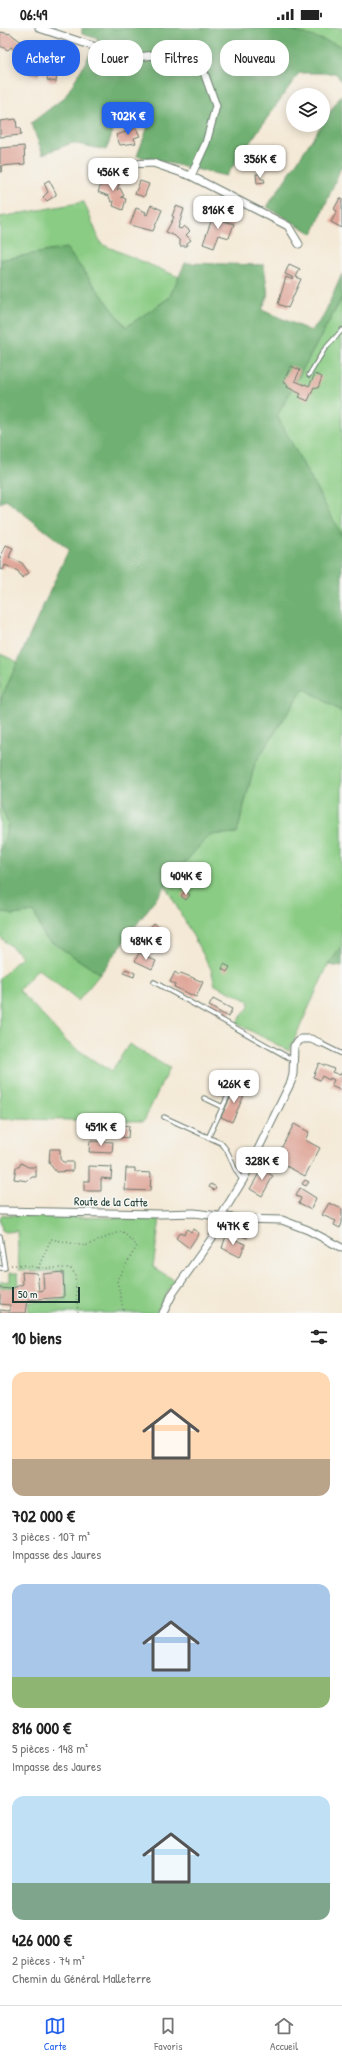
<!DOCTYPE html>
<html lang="fr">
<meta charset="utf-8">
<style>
body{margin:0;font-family:"Patrick Hand",sans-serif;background:#f2f2f2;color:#222;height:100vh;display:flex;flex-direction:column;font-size:15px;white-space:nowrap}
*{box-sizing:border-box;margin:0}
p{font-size:13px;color:#767676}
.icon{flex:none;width:22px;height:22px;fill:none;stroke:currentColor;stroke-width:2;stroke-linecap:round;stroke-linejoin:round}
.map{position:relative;height:1285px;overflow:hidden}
.drawer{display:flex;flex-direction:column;background:#fff;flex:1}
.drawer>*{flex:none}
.banner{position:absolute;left:12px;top:12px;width:318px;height:36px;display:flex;gap:8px}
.buttons{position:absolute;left:286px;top:60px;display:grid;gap:8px}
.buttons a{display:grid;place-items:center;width:44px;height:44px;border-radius:50%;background:#fff;box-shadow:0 2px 10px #0003;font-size:20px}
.scale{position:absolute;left:12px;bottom:10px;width:68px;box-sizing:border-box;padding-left:4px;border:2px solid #1f3d34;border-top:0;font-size:11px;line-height:14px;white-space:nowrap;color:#1f3d34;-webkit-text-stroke:3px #f6f6f2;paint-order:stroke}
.price{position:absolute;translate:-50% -34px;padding:0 9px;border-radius:8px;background:#fff;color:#222;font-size:13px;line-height:26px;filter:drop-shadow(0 1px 2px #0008)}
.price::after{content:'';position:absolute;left:50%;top:24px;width:12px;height:9px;margin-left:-6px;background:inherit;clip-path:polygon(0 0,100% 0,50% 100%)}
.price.current{background:#2563eb;color:#fff}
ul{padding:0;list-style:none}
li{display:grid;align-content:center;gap:8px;height:212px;padding:0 12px}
li span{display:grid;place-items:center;height:124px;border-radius:12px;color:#555}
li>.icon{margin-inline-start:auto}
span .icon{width:72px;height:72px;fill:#fffc;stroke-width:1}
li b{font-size:17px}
h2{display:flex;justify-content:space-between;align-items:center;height:48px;padding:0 12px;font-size:17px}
.chip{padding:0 14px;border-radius:16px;background:#fff;box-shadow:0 2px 10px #0003;font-size:14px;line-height:36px}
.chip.current{background:#2563eb;color:#fff}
.status{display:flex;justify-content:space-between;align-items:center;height:28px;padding:0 20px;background:#fff;direction:ltr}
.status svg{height:11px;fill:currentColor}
.tabs{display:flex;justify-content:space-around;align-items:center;height:56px;border-top:1px solid #e0e0e0;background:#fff;font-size:11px;color:#767676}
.tabs a{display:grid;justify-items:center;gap:2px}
.tabs .current{color:#2563eb}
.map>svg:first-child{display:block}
.green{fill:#8acc84;stroke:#54845c}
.forest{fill:#6fb072;stroke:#477653}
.building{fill:#dfa598}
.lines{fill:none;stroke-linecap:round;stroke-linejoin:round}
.service-casing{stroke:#6a796d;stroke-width:5.5}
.minor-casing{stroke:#6a796d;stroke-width:9}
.path{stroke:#6a796d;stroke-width:1.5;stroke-dasharray:1 3;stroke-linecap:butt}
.service{stroke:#fff;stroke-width:3.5}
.minor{stroke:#fff;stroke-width:7}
.labels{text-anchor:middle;stroke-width:3.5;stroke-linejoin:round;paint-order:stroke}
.street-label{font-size:12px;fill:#1f3d34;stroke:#f6f6f2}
</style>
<div class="status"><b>06:49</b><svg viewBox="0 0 49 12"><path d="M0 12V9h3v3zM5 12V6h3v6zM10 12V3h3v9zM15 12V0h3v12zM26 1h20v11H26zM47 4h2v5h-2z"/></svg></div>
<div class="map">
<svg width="342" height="1285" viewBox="0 0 342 1285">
<rect width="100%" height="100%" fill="#f6f6f2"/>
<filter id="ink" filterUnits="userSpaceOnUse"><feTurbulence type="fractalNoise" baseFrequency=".025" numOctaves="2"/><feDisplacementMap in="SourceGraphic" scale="8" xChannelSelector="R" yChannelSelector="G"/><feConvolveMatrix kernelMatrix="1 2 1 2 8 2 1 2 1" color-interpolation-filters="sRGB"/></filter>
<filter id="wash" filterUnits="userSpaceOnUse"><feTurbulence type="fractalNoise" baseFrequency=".012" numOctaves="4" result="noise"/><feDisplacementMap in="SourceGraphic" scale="16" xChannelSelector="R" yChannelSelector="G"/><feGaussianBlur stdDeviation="0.9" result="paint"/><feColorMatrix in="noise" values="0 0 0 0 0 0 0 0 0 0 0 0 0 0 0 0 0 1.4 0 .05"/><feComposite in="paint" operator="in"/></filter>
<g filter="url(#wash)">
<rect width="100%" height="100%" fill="#f4e9d6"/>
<path class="green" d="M292 0H342V18L291 2Z
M84 174 101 216 179 249 169 270 126 299 66 220 0 232V189Z
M342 270V508L277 388Z
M0 626 18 634 0 673Z
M304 660 342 684V918L328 937 289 1023 236 995 249 979V973L215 957 211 941 165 857 209 807 237 805 255 735Z
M0 775 8 796 2 820 0 822Z
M0 883 13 887 34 884 44 909 100 946 78 973 38 941 19 962 68 1015 111 1044 129 1016 169 1040 144 1093 0 1091V950L22 928 0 909Z
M3 1187 160 1191 153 1239 174 1252 156 1285H28L29 1274 66 1271 64 1243 31 1244 29 1242H19L17 1203 6 1204 2 1202 0 1190Z
M10 1245H18L19 1256 11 1260 0 1259V1254L10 1253Z"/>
<path class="forest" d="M82 0H285L342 18V54L336 45H299L226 148 137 128 150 93 120 83 106 122 72 115 43 126 31 95 65 69 99 11 82 6Z
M342 66V137L313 206 267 179Z
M66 220 126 299 169 270 185 235 264 237 268 267 262 282 311 303 323 289 342 246V270L277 388 342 508V684L304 660 255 735 237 805 209 807 169 853 100 946 44 909 34 884 13 887 0 883V822L2 820 8 796 0 775V673L69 521 6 472 0 475V232Z
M342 918V939L328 937Z"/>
<g id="blocks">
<path class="building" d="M0 4 11 6 24 16 17 24 11 19 8 22 0 18Z
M31 33 58 39 56 54 47 52 48 47 39 45V48L29 47Z
M16 91 17 100H20L21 107 0 109V93Z
M129 98 131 102 136 100 140 108 134 110 136 115 120 117 116 107 126 104 124 99Z
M24 118 25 136 1 138 2 144H0V120Z
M256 146H260L261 151H264L265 154 257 155Z
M104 149 120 154 117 162 120 160 124 168 121 169 126 171 123 182 113 178 114 173 111 174 109 168 98 164Z
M49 152 56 165V167L47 173 43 169 48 164 44 155Z
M140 153 149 156 144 169 135 166Z
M340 170 342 171V200L331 194 337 183 334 181Z
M151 177 162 182 153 203 130 197 136 180 146 184 145 186 147 187Z
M176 178 184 181 178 200 181 201 184 198 190 203 186 207 191 212 187 215V218H180V213L175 208 166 204 174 189 172 188Z
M214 185 223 188 221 192 234 196 229 210 219 207 214 220 203 216Z
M289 236 300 241 296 249 301 251 288 280 278 276 286 249 293 252 294 250 285 246Z
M291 338 300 342 295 353 305 357V356L309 358 315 346 322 349 318 360 314 359 308 373 299 369 301 366 287 359 288 357 283 354Z
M6 517 13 520 9 529 22 535 29 545 22 550 18 543 5 537 3 542 0 541V530Z
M185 863 190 867 186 872 181 868Z
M154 895 163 902 151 915 143 907Z
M139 925 156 933 152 941 135 933Z
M224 936 230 939 227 944 222 941Z
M126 941 135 945 134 949 123 945Z
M175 944 179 947 181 945 203 954 196 969 174 959 175 956 170 954Z
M213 971 232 981 228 989 209 978Z
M319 1035 334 1041 332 1044 340 1047 342 1044V1063L331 1058 334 1052 330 1050 329 1052 322 1048 320 1052 313 1049Z
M236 1058 246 1063 232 1094 221 1089Z
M294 1096 309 1104 305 1112 320 1120 305 1148 275 1132Z
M121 1097 129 1098 128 1110 120 1109Z
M90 1113 113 1114 112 1125 89 1124Z
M50 1121H60V1131L63 1134H73V1143L56 1144 49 1135Z
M21 1135 28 1139H36V1149H32L28 1153 14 1151 16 1139H19Z
M265 1135 268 1136 265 1143 273 1148 262 1168 250 1161Z
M89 1138 112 1139 111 1151 101 1150V1163H84V1153H89Z
M126 1140H135V1144L151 1145 150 1163 125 1162Z
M305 1152 309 1154 306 1158 302 1156Z
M211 1156 216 1159 214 1162 209 1159Z
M300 1160 316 1170 311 1181 299 1175 301 1170 296 1168Z
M329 1175 342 1181V1195L340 1200 334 1197 336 1193 322 1187Z
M242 1197 251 1201 247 1210 239 1207V1205L237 1204Z
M187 1201 191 1204 193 1201 199 1205 189 1220 176 1210 180 1204 184 1206Z
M226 1208 245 1216 240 1229 222 1220Z
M22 1244 37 1245 39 1263 44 1262 43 1246 63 1244 64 1269 28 1272 26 1285H0V1282L10 1283V1277L0 1276V1260L11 1261 23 1256Z"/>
</g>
</g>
<g filter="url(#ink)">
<use href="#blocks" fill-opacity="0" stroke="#6a796d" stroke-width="1"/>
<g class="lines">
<g class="service-casing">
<path id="service" d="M309 347 324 322 342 302
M154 954 293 1032
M320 1015 342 1026
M204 1070 223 1079
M164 1089 221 1115C233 1126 231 1142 243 1152
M208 1110 234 1055
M0 1208 5 1240H0"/>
</g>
<g class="minor-casing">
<path id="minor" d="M39 0 129 30 171 25 201 36 216 78 206 115 191 148
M103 137 153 135 191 148 288 198 299 216
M0 1183 160 1186 194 1185 242 1191 282 1192 308 1202 342 1220
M163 1285 173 1265 212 1210 221 1188 243 1152 291 1054 293 1046 294 1018 301 1011H311L320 1015"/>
</g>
<path class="path" d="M11 1237H23L40 1240H70L75 1246 78 1285
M38 1240 51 1211 85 1218 122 1203 137 1218 117 1252 124 1285"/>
<use href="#service" class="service"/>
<use href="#minor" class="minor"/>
</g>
</g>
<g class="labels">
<g class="street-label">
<text transform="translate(111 1174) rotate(1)" y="4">Route de la Catte</text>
</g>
</g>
</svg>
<div class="buttons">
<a><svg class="icon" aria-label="layers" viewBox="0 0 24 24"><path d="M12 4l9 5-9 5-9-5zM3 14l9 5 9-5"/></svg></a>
</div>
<div class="scale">50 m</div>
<b class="price current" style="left:128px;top:108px">702K €</b>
<b class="price" style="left:260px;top:151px">356K €</b>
<b class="price" style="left:113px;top:164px">456K €</b>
<b class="price" style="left:218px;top:202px">816K €</b>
<b class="price" style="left:186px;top:868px">404K €</b>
<b class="price" style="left:146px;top:933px">484K €</b>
<b class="price" style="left:234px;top:1076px">426K €</b>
<b class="price" style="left:101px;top:1119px">451K €</b>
<b class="price" style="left:262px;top:1153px">328K €</b>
<b class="price" style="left:233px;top:1218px">447K €</b>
<div class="banner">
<a class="chip current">Acheter</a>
<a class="chip">Louer</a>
<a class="chip">Filtres</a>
<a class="chip">Nouveau</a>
</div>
</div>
<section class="drawer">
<h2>10 biens<svg class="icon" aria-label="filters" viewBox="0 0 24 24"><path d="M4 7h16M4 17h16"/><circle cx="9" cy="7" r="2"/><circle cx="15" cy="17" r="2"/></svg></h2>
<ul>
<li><span style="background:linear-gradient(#ffd9b3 70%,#b9a48a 0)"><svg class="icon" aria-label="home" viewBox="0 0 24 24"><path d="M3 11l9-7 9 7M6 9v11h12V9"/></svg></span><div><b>702 000 €</b><p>3 pièces · 107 m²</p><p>Impasse des Jaures</p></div></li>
<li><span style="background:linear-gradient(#a9c7e8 75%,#8fb573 0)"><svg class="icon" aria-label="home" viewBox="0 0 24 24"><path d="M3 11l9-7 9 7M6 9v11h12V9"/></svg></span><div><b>816 000 €</b><p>5 pièces · 148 m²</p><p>Impasse des Jaures</p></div></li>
<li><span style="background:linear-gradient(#bfe0f5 70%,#7fa58c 0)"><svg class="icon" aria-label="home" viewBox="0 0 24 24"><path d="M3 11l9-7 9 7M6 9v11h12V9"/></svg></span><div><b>426 000 €</b><p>2 pièces · 74 m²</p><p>Chemin du Général Malleterre</p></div></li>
</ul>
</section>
<nav class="tabs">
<a class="current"><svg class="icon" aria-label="map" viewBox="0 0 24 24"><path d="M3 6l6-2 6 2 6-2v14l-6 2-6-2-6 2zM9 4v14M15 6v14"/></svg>Carte</a>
<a><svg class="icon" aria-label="saved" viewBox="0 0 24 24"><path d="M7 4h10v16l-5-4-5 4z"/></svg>Favoris</a>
<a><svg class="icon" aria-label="home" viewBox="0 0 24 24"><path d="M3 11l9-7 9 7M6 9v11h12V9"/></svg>Accueil</a>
</nav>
